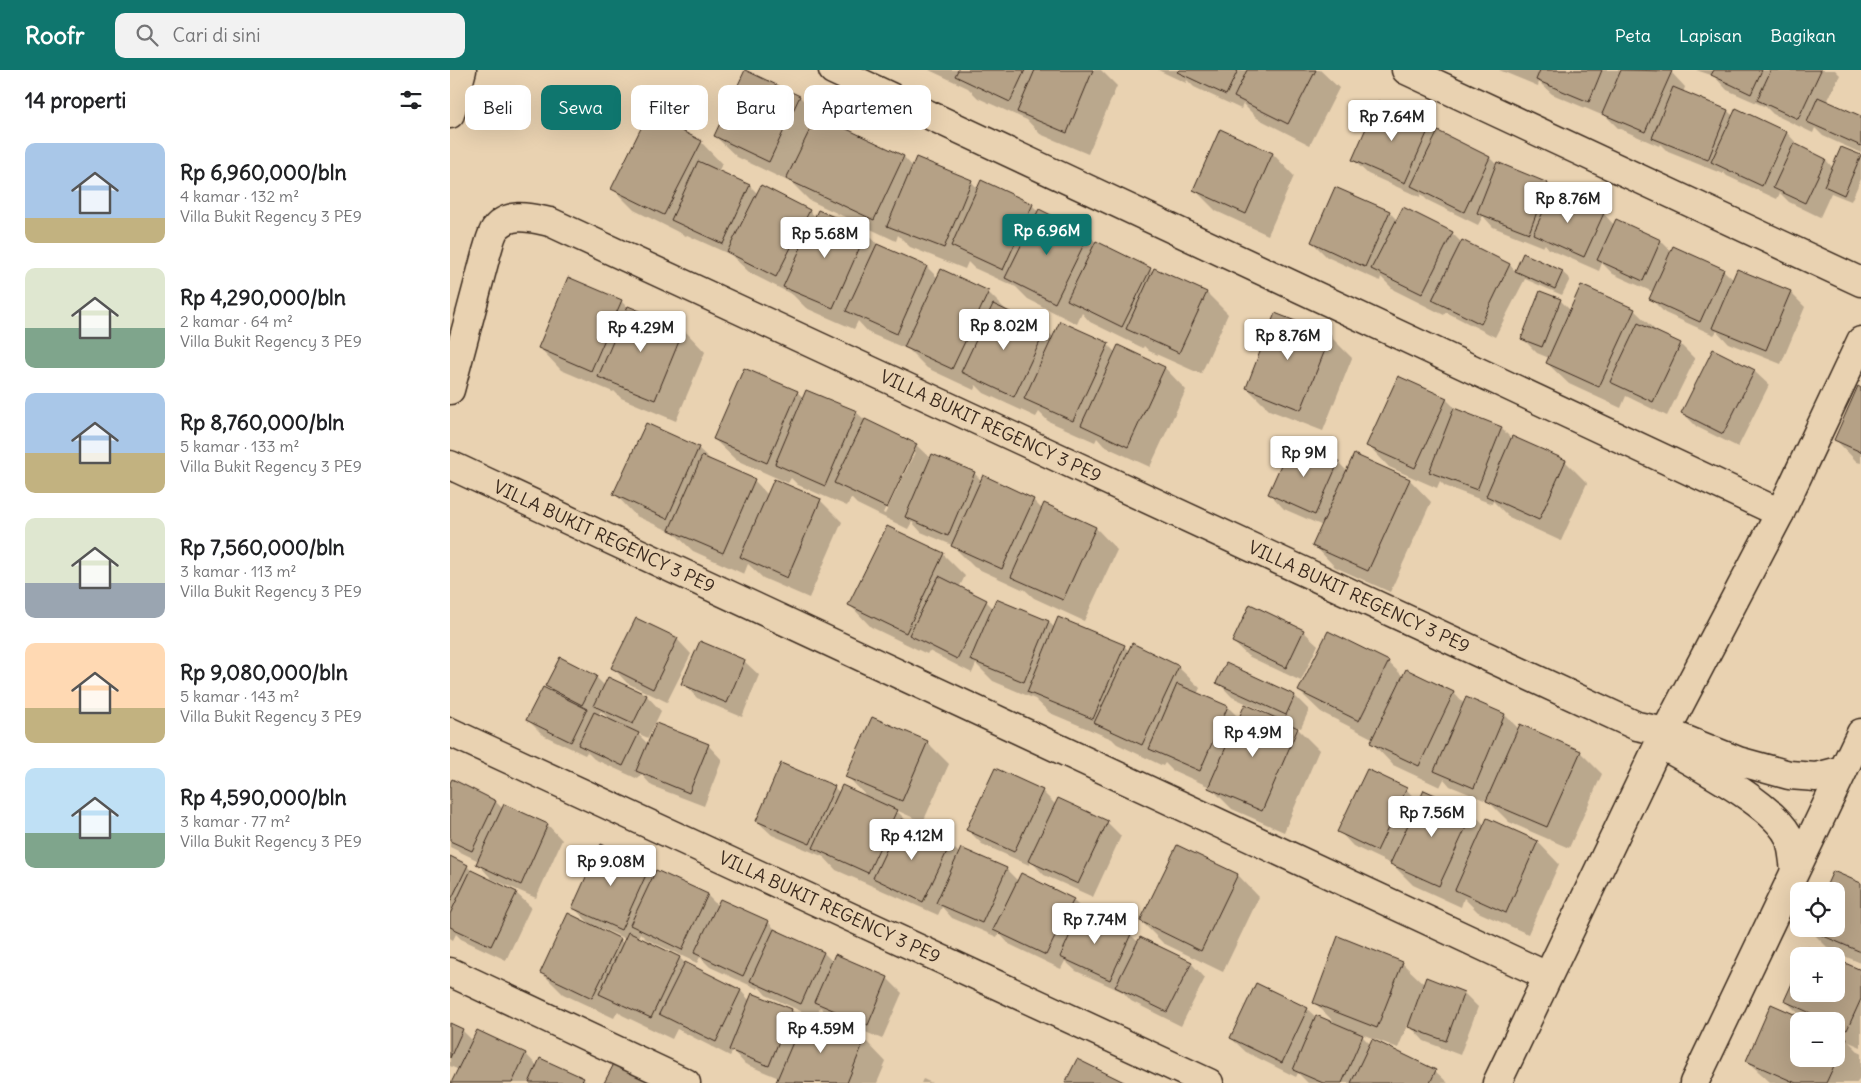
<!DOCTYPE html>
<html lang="id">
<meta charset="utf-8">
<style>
body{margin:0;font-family:Delius,sans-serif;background:#f2f2f2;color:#202124;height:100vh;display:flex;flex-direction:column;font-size:19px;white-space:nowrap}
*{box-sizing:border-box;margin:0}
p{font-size:16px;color:#757577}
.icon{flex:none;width:28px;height:28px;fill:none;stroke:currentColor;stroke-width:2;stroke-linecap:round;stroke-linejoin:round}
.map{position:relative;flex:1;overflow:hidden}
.sheet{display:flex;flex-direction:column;background:#fff;width:450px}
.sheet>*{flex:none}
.hud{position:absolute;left:15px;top:15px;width:475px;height:45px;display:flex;gap:10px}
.buttons{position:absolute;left:1340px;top:812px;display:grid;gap:10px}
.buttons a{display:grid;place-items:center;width:55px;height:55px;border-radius:10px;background:#fff;box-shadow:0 5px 20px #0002;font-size:25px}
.price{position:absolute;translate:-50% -42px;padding:0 11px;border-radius:5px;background:#fff;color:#222;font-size:16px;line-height:32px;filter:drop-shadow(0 1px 2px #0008)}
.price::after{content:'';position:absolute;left:50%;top:30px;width:15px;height:11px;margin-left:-8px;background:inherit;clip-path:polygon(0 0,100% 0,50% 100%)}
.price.active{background:#0f766e;color:#fff}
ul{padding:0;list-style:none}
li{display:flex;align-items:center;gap:15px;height:125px;padding:0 25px}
li span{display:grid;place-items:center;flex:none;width:140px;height:100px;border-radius:10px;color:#555}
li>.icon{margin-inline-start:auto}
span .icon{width:60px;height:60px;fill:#fffc;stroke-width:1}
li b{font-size:21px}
h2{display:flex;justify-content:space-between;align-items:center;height:60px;padding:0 25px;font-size:21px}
.pill{padding:0 18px;border-radius:10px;background:#fff;box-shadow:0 5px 20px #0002;font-size:18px;line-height:45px}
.pill.active{background:#0f766e;color:#fff}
header{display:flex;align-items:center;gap:30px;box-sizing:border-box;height:70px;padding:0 25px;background:#0f766e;color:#fff}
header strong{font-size:24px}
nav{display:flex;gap:28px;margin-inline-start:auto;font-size:18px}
.search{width:350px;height:45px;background:#f2f2f2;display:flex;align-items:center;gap:12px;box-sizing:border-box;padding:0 18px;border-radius:10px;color:#757577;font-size:19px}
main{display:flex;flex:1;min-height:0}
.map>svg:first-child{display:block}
.shadow{fill:#0003;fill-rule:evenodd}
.building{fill:#b5a186;stroke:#3b2a1e}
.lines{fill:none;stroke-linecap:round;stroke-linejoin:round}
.minor-casing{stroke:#3b2a1e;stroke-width:31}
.minor{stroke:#e9d2b1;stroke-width:28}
.labels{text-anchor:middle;stroke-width:4;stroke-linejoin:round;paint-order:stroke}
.street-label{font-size:18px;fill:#3b2a1e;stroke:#e9d2b1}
</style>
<header>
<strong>Roofr</strong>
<div class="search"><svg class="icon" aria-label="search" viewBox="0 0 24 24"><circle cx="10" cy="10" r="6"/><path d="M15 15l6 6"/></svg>Cari di sini</div>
<nav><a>Peta</a><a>Lapisan</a><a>Bagikan</a></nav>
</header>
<main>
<section class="sheet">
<h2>14 properti<svg class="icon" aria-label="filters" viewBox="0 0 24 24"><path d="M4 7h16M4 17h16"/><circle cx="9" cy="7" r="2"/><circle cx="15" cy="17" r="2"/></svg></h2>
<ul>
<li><span style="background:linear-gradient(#a9c7e8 75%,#c2b280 0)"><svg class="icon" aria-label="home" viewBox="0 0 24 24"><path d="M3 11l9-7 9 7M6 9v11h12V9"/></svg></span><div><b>Rp 6,960,000/bln</b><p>4 kamar · 132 m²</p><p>Villa Bukit Regency 3 PE9</p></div></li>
<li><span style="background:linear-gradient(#dfe7d0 60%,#7fa58c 0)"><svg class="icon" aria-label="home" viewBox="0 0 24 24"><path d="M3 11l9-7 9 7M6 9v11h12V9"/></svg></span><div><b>Rp 4,290,000/bln</b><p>2 kamar · 64 m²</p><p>Villa Bukit Regency 3 PE9</p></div></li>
<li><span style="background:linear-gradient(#a9c7e8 60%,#c2b280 0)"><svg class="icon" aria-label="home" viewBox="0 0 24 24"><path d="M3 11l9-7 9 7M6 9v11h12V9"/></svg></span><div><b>Rp 8,760,000/bln</b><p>5 kamar · 133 m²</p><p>Villa Bukit Regency 3 PE9</p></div></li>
<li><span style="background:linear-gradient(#dfe7d0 65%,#9aa5b1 0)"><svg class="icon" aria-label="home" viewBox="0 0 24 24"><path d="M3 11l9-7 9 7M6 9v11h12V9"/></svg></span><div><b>Rp 7,560,000/bln</b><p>3 kamar · 113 m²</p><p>Villa Bukit Regency 3 PE9</p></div></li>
<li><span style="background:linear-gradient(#ffd9b3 65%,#c2b280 0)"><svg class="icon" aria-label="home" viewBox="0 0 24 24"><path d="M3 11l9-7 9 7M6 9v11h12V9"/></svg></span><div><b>Rp 9,080,000/bln</b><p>5 kamar · 143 m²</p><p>Villa Bukit Regency 3 PE9</p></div></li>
<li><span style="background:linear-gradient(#bfe0f5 65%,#7fa58c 0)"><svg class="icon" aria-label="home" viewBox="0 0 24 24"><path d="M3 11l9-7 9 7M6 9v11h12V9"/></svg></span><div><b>Rp 4,590,000/bln</b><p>3 kamar · 77 m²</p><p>Villa Bukit Regency 3 PE9</p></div></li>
</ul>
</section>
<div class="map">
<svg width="1411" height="1013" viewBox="0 0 1411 1013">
<rect width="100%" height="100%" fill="#e9d2b1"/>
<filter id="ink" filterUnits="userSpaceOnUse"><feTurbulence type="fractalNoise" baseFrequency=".02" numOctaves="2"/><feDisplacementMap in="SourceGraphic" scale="10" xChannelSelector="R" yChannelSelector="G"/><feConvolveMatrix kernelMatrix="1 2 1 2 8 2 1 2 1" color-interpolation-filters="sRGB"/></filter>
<g filter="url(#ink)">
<path class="shadow" d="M479 0H651L667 16 638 84 590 64 577 50 528 28 518 18Z
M708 0H870L889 18 860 75 807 48 793 34 791 39 744 17 737 10 736 13Z
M1049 0H1169L1171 3 1173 0H1216L1221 2 1235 17 1233 23 1278 41 1284 47 1287 40 1337 63 1351 78 1376 90 1383 98 1392 78 1411 87V109L1401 131 1381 123 1370 147 1339 132 1330 123 1327 129 1277 106 1273 102V104L1218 82 1210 74 1209 76 1168 58 1154 44V46L1102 24 1089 12 1088 16Z
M1246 0H1385L1390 5 1377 32 1411 48V83L1373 66 1365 58 1363 63 1323 44 1316 37 1277 20 1264 6Z
M295 2 350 27 371 48 454 87 463 97 521 111 528 119 582 135 589 142 639 165 646 173 700 199 703 202 705 200 757 223 778 244 751 304 699 281 694 276 693 278 640 252 632 243 627 254 578 229 566 217 524 198 518 192 515 199 460 177 448 165 446 171 359 130 342 113 287 87 265 66Z
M980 55 987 62 1040 88 1047 95 1098 114 1107 123 1154 144 1165 156 1167 151 1211 171 1222 182 1273 200 1284 210 1340 222 1355 237 1331 294 1278 273 1267 261 1264 265 1215 243 1200 228 1203 222 1163 204 1152 193 1149 201 1099 179 1095 174 1093 177 1043 157 1033 146 1028 155 977 130 971 124 970 127 918 104 903 90Z
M771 61 823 84 844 106 818 165 766 141 745 120Z
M251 72 272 94 268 102 300 116 308 124 359 141 366 147 416 162 431 178 477 197 488 208 538 222 559 243 596 260 604 268 658 275 666 283 669 277 715 298 736 320 700 397 654 376 647 368 645 372 598 351 589 342 586 347 534 323 526 315 524 320 477 298 459 280 419 263 408 251 404 259 356 238 343 225 300 203 281 185 237 165 236 166 184 140 162 118Z
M939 142 947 150 1002 163 1012 173 1060 195 1066 202 1074 185 1112 202 1120 209 1112 225 1075 209 1045 267 996 242 994 245 944 220 931 207 930 211 877 187 862 172Z
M1110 230 1121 241 1184 240 1206 261 1230 274 1245 289 1217 346 1176 326 1171 338 1119 314 1097 293 1099 288 1087 283 1072 268Z
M171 231 178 238 234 260 255 282 226 351 171 328 164 321 163 322 111 300 90 278Z
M880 266 902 288 873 361 819 340 797 318Z
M1304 301 1319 315 1288 377 1247 357 1233 343Z
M1411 319V393L1407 392 1386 370Z
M347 322 354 328 406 342 415 350 466 375 481 389 524 403 532 411 583 430 593 440 595 435 646 458 667 480 634 551 584 528 574 519V520L524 497 502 475 471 462 462 452 458 459 407 434 401 428 397 436 348 415 341 408 338 413 286 390 264 369ZM462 382H465L435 444 433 443Z
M996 329 1008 341 1051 358 1062 369 1115 391 1137 413 1111 471 1059 447 1043 431 1042 434 995 416 990 411 987 418 939 397 918 375Z
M843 372 888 392 898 402 905 385 960 410 981 432 940 522 885 497 864 475 873 456 834 439 820 424Z
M248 378 263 392 304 410 318 425 370 430 392 452 359 528 313 508 298 494 294 504 243 481 224 463 186 446 165 424Z
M437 457 493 484 515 506 509 518 536 531 543 538 547 530 599 552 605 558 674 576 679 581 728 597 750 618 747 624 778 637 790 649 817 645 818 643 782 627 768 612 776 594 845 626 859 640 851 658 845 656 869 680 834 762 782 739 760 717 722 700 715 693 713 696 667 674 662 669 600 643 585 629 543 611 526 594 522 603 479 581 477 584 421 557 400 535Z
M853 561 868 575 851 611 798 586 783 572Z
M227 569 241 584 217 632 177 613 163 598Z
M294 591 309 605 292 647 247 628 233 613Z
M938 592 954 607 957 600 1004 623 1014 634 1017 629 1055 645 1069 659 1130 682 1152 704 1119 778 1059 752 1039 732 1000 716 994 709 990 717 943 695 922 673 924 669 871 642 849 621Z
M146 607 155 616 159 609 197 626 211 641 198 668 187 663 199 675H258L272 690 254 736 202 716 191 704 188 709 144 689 137 682 135 685 93 665 78 650 106 625 97 616ZM151 641 161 651 148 646Z
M477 672 499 694 473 752 446 740 462 756 500 774 510 784 556 799 568 811 623 830 638 845 681 865 689 873 741 893 755 908 731 956 681 931 673 922 626 901 615 891 611 899 559 874 549 863 547 867 502 848 492 837 488 845 386 800 374 787 322 765 307 751 384 717 390 723 418 728 397 706Z
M2 711 46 732 53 739 54 736 98 755 112 770 86 828 42 809 28 794 29 791 0 777V716Z
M956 719 969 733 1022 743 1035 755 1037 750 1088 772 1109 794 1078 864 1028 842 1014 828 1011 837 963 815 943 795 903 776 889 761Z
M592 721 606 735 657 752 671 766 643 827 594 805 581 791 579 795 532 774 518 760Z
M728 776 788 805 809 827 773 902 713 873 691 851Z
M0 788 17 796 24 803 66 823 81 837 56 890 11 869 6 864 3 870 0 868Z
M199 797 205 803 206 801 257 825 268 836 318 852 328 862 374 883 383 892 437 908 452 923 432 969 380 947 370 937 365 949 415 970 436 992 427 1013H329L328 1012 329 1008 295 994 283 981 280 986 227 959 222 969 172 945 168 941 164 948 113 924 91 902 141 855 124 838ZM151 858 176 869 174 874 170 870 150 860ZM190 863 196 869 247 893 250 887 260 897 308 919 309 917 316 925 357 944 354 952 342 940 303 924 300 931 291 921 235 893 229 887 188 868Z
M1383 802 1411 814V893L1380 880 1359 859H1386V821H1375Z
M952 893 975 915 977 909 1014 923 1028 937 1010 985 974 971 958 954 948 978 909 963 921 975 985 1001 998 1013H858L848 1003 846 1007 796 982 781 968 857 939 867 948 887 955 864 932Z
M1411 901V977L1399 972 1411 984V1005L1407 1013H1321L1297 991 1321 936 1355 950 1336 931 1349 924H1386ZM1349 951H1386V989H1349Z
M0 955 12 960 23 971 28 961 76 984 88 997 133 1009 137 1013H2L9 1000 0 996Z
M473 1009 482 1013H471Z"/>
<path class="building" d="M295 0 350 26 319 92 264 66Z
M508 0H575L560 32 505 6Z
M585 0H643L617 63 567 42Z
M729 0H788L776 25 727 2Z
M797 0H866L838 54 784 27Z
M1090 0H1152L1139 32 1086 10Z
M1171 0 1222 1 1195 62 1152 44Z
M1264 0H1312L1301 24 1261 5Z
M1321 0H1371L1348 49 1307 30Z
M1223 17 1278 40 1258 90 1202 68Z
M1368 27 1411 46V76L1357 52Z
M928 31 981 54 955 113 902 90Z
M1286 38 1337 62 1312 116 1261 92Z
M198 44 252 71 214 145 161 119Z
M367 45 454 86 424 150 336 109Z
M770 59 823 83 796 144 743 120Z
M988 61 1040 87 1014 142 961 116Z
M1344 73 1376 89 1355 133 1323 118Z
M1391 77 1411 85 1394 125 1374 116Z
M466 87 522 110 494 178 437 156Z
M248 91 300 115 273 174 221 150Z
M1047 92 1098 113 1079 163 1027 143Z
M531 110 583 134 553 200 501 176Z
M311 115 360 140 326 207 277 182Z
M885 117 940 141 915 197 861 172Z
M1103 120 1154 143 1134 187 1083 164Z
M953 137 1003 162 972 224 921 199Z
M589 139 639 164 605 233 555 208Z
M368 140 417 161 383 238 333 217Z
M1166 149 1211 170 1193 211 1147 190Z
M1012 170 1060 194 1031 254 982 230Z
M646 171 701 198 672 257 617 230Z
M427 174 477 196 447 264 396 241Z
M1223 176 1274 199 1250 252 1199 229Z
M1073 183 1113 201 1105 219 1065 201Z
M704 198 757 222 729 283 676 259Z
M491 199 539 221 502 299 454 277Z
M1287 199 1341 221 1316 280 1262 258Z
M118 207 172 230 141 301 88 278Z
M1131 215 1185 239 1149 317 1096 293Z
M1090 221 1111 229 1092 277 1071 269Z
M543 234 596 259 564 327 511 302Z
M178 236 234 259 205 330 148 307Z
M825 243 881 265 851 340 796 318Z
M610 251 659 273 623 351 574 329Z
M1188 253 1231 273 1203 332 1160 312Z
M668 275 715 297 678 377 631 355Z
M1263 279 1305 300 1273 364 1231 343Z
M294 298 348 321 317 393 263 369Z
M948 306 997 328 965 398 916 376Z
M1408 316 1411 318V382L1384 370Z
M356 320 407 341 375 416 325 394Z
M1004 338 1052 357 1027 420 979 402Z
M415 349 467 374 437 438 384 413Z
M196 353 249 377 217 449 163 424Z
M1062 366 1116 390 1089 450 1036 426Z
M842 370 889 391 865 445 818 424Z
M482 384 525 402 498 466 455 447Z
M904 384 960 409 918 501 862 476Z
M252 386 305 409 273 483 219 460Z
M533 405 584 429 552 499 501 476Z
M324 409 371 429 337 508 290 487Z
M594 433 646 457 613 530 561 507Z
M437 456 494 483 456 563 398 535Z
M489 506 537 530 507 589 459 565Z
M546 529 599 551 574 612 520 590Z
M800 534 854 560 836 598 782 572Z
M608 547 675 575 643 649 577 622Z
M186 548 228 568 203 619 161 598Z
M878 561 939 591 909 651 848 621Z
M250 571 295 590 277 633 231 614Z
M682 573 729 596 692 675 644 653Z
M110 587 147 606 132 635 95 616Z
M776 593 845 625 836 645 766 613Z
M956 599 1004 622 969 696 920 673Z
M158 607 197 625 183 654 144 636Z
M727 614 778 636 750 701 699 679Z
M93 617 137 639 121 672 76 650Z
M1016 627 1055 644 1024 718 984 701Z
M795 634 848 658 812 741 758 718Z
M144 642 189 663 173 696 128 675Z
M422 647 478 671 452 731 395 707Z
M206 653 259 674 239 723 186 701Z
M1070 654 1131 681 1097 757 1036 731Z
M331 693 385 716 360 774 306 751Z
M545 698 593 720 564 782 516 760Z
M917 699 957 718 927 781 887 762Z
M2 709 46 731 22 781 0 771V713Z
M392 715 447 740 418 803 363 778Z
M974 720 1023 742 989 816 940 794Z
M608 728 658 751 628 814 578 791Z
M54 734 98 754 71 815 26 794Z
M1037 748 1088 771 1056 843 1005 820Z
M451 749 501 773 473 832 423 808Z
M151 774 200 796 171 860 122 838Z
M727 775 788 804 751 881 690 851Z
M511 778 557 798 532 853 486 833Z
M0 786 18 795 0 832Z
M21 800 67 822 41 876 0 857V844Z
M206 800 258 824 232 880 180 855Z
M1383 801 1411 813V882L1357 859H1386V821H1374Z
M571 803 624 829 596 885 543 860Z
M270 829 319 851 293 906 244 883Z
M631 840 681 864 660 910 610 887Z
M118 843 171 869 142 928 90 903Z
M324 859 374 882 351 934 300 911Z
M178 862 230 887 201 948 149 924Z
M888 866 953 892 927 958 863 933Z
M690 867 742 892 717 942 665 917Z
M1358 877 1380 886H1354Z
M385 884 438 907 418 955 364 932Z
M1386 889 1411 900V929L1397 960 1386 955V951H1378L1334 931 1349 898V924H1386Z
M235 892 291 920 266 972 209 944Z
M976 907 1014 922 996 971 958 957Z
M806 913 858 938 832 993 780 968Z
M302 923 342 939 319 996 279 980Z
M1321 934 1360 951H1349V989H1386V963L1397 968 1376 1013H1346L1296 991Z
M355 944 415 969 397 1013 326 1012Z
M866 945 913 965 892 1013H873L843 1000Z
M0 953 13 959 0 988Z
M27 960 76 983 62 1013H1Z
M922 969 986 1000 980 1013H901Z
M90 988 134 1008 131 1013H79Z
M167 988 215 1013H154Z
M627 989 676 1013H615Z"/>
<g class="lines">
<g class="minor-casing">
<g id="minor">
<path d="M383 0 1330 443"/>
<path d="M956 0 1411 212"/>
<path d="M0 44 12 0"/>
<path id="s1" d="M0 320 37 181C39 175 41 165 45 159 59 141 81 148 100 152L1187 656 1216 662 1288 691 1339 705 1366 707 1393 700"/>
<path id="s2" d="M0 395 1097 906"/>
<path id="s3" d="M0 662 759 1013"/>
<path d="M1212 675C1245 694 1321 733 1338 765 1343 775 1343 789 1345 799"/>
<path d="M0 902 236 1013"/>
<path d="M1047 1013 1209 674 1330 443 1411 271"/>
<path d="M1244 1013 1411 663"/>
</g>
</g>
<use href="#minor" class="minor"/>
</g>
</g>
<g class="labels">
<g class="street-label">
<text dy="6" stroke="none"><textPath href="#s1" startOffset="712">VILLA BUKIT REGENCY 3 PE9</textPath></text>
<text dy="6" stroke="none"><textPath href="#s2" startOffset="170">VILLA BUKIT REGENCY 3 PE9</textPath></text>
<text dy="6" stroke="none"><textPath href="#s1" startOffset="1118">VILLA BUKIT REGENCY 3 PE9</textPath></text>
<text dy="6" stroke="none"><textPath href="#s3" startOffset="418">VILLA BUKIT REGENCY 3 PE9</textPath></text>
</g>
</g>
</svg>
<div class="buttons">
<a><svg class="icon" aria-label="locate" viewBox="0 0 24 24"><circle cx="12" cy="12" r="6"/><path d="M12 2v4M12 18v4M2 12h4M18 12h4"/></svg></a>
<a>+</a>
<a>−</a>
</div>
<b class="price" style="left:942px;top:72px">Rp 7.64M</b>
<b class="price" style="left:1118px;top:154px">Rp 8.76M</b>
<b class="price active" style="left:597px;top:186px">Rp 6.96M</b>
<b class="price" style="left:375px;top:189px">Rp 5.68M</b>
<b class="price" style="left:554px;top:281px">Rp 8.02M</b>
<b class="price" style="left:191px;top:283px">Rp 4.29M</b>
<b class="price" style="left:838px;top:291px">Rp 8.76M</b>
<b class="price" style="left:854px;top:408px">Rp 9M</b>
<b class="price" style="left:803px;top:688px">Rp 4.9M</b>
<b class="price" style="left:982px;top:768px">Rp 7.56M</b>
<b class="price" style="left:462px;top:791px">Rp 4.12M</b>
<b class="price" style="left:161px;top:817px">Rp 9.08M</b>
<b class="price" style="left:645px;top:875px">Rp 7.74M</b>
<b class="price" style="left:371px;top:984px">Rp 4.59M</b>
<div class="hud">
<a class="pill">Beli</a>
<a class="pill active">Sewa</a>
<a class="pill">Filter</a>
<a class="pill">Baru</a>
<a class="pill">Apartemen</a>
</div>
</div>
</main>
